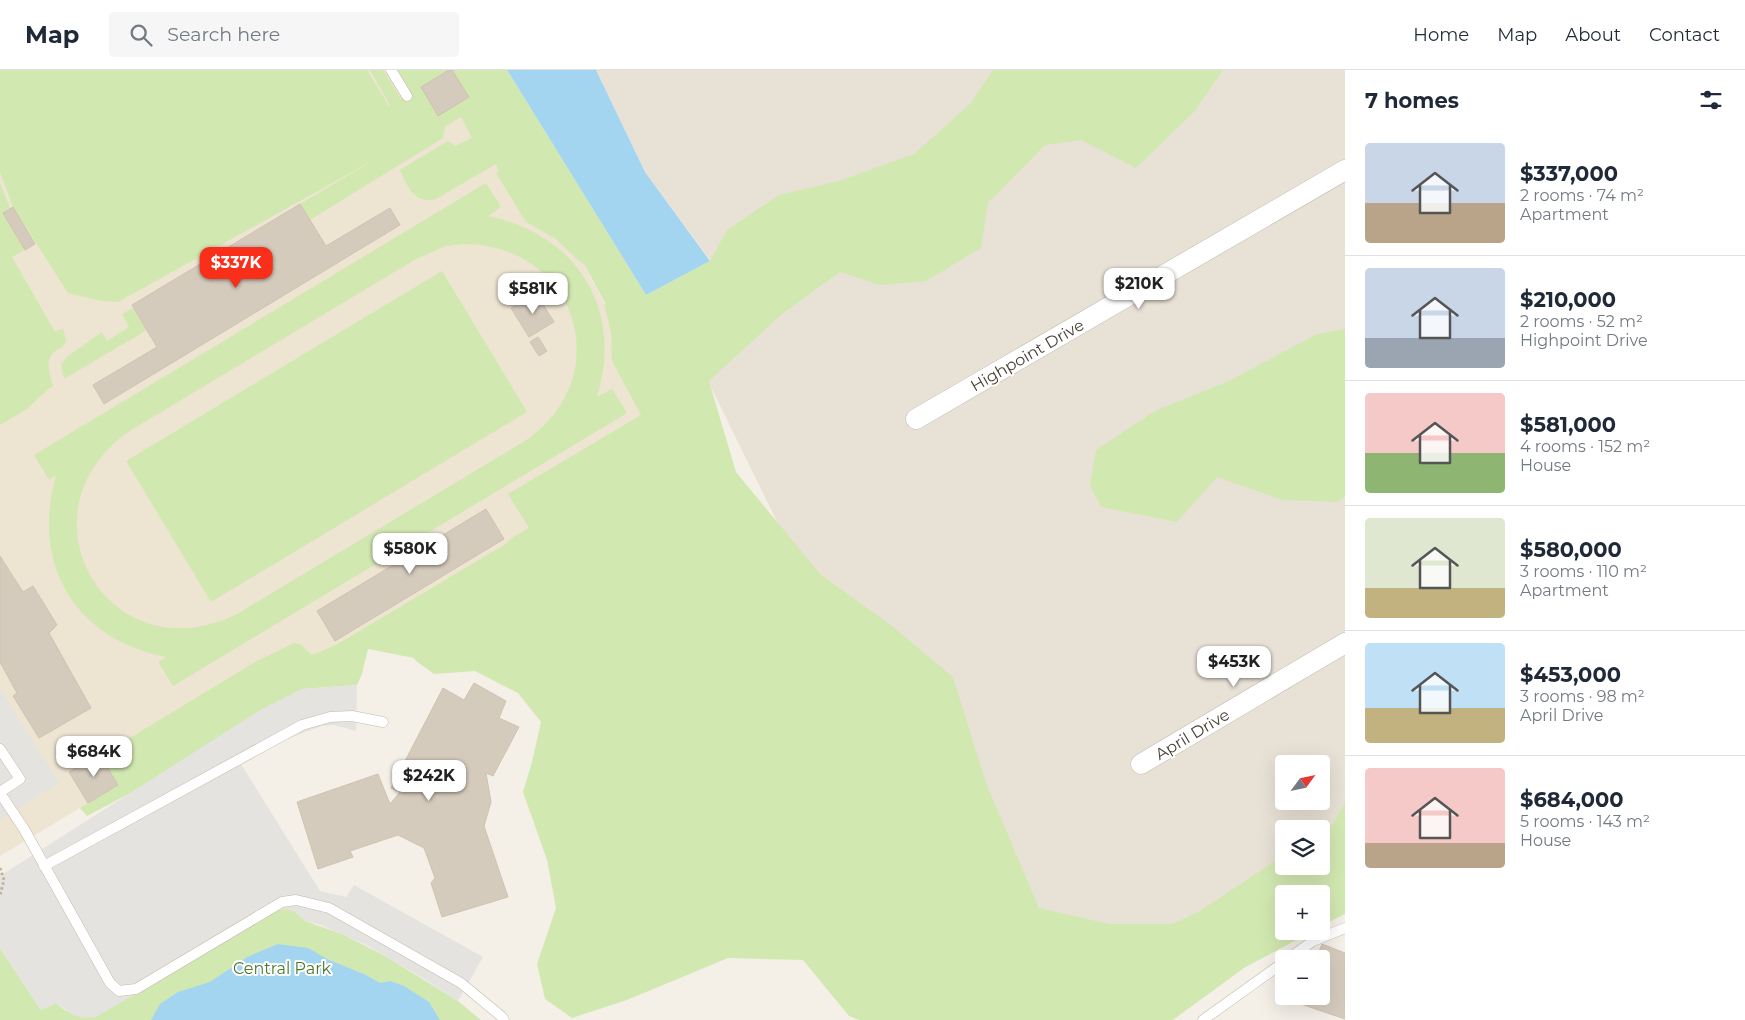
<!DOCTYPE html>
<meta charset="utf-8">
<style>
body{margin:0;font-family:Montserrat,sans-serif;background:#f6f6f7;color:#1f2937;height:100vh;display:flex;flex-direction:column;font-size:19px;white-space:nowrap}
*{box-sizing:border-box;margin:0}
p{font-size:16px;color:#747a83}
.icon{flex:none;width:28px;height:28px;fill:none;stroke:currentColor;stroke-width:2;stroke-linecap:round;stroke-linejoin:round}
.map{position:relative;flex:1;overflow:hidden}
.details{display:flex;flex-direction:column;background:#fff;width:400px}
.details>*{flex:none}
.needle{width:32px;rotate:57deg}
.buttons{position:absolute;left:1275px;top:685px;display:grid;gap:10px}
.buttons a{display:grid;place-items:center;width:55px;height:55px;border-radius:5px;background:#fff;box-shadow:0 5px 20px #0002;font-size:25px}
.price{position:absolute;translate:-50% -42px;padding:0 11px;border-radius:10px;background:#fff;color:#222;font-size:16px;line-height:32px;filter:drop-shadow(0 1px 2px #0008)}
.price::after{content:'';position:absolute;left:50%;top:30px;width:15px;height:11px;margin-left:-8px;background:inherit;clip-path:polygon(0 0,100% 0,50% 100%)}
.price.active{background:#f92f19;color:#fff}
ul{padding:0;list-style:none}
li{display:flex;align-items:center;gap:15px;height:125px;padding:0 20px}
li+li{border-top:1px solid #e0e1e3}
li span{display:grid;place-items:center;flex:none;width:140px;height:100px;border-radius:5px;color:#555}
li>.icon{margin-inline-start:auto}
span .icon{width:60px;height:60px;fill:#fffc;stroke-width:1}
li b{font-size:21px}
h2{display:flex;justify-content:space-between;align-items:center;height:60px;padding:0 20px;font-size:21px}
header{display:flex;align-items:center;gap:30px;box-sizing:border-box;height:70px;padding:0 25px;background:#fff;border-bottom:1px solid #e0e1e3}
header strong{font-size:24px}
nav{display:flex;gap:28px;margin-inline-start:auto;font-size:18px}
.search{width:350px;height:45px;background:#f6f6f7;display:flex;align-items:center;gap:12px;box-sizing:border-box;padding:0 18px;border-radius:5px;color:#747a83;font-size:19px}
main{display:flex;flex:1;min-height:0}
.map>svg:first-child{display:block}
.residential{fill:#e8e1d6;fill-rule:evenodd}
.education{fill:#ede4d2}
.green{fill:#d2e8b1;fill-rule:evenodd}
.parking{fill:#e5e3e0}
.water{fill:#a4d5f0}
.building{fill:#d5cbbd;stroke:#d0c2b0}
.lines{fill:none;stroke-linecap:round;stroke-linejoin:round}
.service-casing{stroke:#c2baad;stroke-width:11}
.minor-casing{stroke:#c2baad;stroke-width:21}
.path{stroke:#c1b29b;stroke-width:3;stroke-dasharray:2.5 2.5;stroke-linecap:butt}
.service{stroke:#fff;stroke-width:10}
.minor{stroke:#fff;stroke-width:20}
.labels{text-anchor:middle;stroke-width:4;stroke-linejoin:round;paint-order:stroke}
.street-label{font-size:16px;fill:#474036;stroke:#fff}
.park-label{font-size:16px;fill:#4c7929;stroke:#fff}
</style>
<header>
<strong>Map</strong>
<div class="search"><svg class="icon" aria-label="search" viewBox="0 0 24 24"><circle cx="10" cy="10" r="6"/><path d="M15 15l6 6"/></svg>Search here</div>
<nav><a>Home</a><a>Map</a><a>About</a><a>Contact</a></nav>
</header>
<main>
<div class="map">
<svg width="1345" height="950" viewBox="0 0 1345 950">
<rect width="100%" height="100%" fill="#f4f0e8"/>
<path class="residential" d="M596 0H1345V808L1284 824 1092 950 809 517 708 311 710 190 645 102ZM1284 694H1321V731H1284ZM1284 759H1321V796H1284Z"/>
<path class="education" d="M0 0H482L680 378 0 786Z"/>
<path class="green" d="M0 0H367L389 36 390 35 370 0H383L401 29 411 23 397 0H449L422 17 469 27 452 0H507L646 225 710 191 727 160 779 125 839 111 914 84 970 34 993 0H1223L1194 42 1136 98 1081 70 1045 75 988 133 981 178 926 211 880 215 840 202 782 244 709 311 736 402 820 504 892 556 953 607 986 713 1039 838 1109 854H1172L1200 841 1284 785V796H1321V761L1333 754 1345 732V844L1321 856V824H1284V861H1313L1244 898 1173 950H859L849 946 803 890 728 888 627 930 572 948 545 929 537 894 556 838 547 790 523 722 532 692 541 652 518 623 475 601 434 604 416 591 414 588 368 579 362 604 357 615 302 619 157 709 87 746 80 738 118 715 100 686 257 591 294 573 301 575 312 585 336 575 504 475 513 467 529 458 508 424 641 345 612 291 611 262 604 234 606 235 584 194 580 192 556 169 526 152 496 103 499 101 496 94 436 129C415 135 407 116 400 100L448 71 455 76 472 68 461 47 445 57 443 68 310 150 300 134 379 87 118 232 101 231 68 223 13 137 0 102Z
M0 113 10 138 3 143 25 180 12 187 55 262 63 258 66 270C62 281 57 278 52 284 45 294 51 307 53 316L47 320 27 339 0 355Z
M486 113 501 137 488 146C577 164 624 240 597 327L612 319 627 343 173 616 158 592 166 587C74 569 31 494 56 405L49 410 34 385ZM463 174C577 174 619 306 525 371L237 544C110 607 13 445 128 362L416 189 446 176Z
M442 201 527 342 211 532 126 391Z
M133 238 147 260 64 309 61 294 68 286 102 262 107 271 129 257 122 244Z
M1345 259V427L1338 432 1283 430 1217 407 1177 452 1101 437 1090 415 1096 380 1155 341 1229 311 1317 264Z
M287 839 294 841 305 851 342 864 385 886 458 931 481 950H0V878L41 940 56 933 66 941 278 840Z"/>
<path class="parking" d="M357 615 356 661 335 655 322 656 282 671 241 694 320 821 346 827 354 815 483 887 458 931 424 909 366 875 321 855 305 851 294 841 287 839 278 840 96 947 84 948 73 945 56 933 41 940 0 878V806L262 639 302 619Z
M0 619 59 713 0 750Z"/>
<path class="water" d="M507 0H596L645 102 710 191 646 225Z
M278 874 308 878 327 889 366 905 380 913 390 911 404 916 429 932 440 950H151L160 934 178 922 210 912 247 887Z"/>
<path class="building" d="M449 0H452L469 27 438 46 421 17Z
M300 134 326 176 390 138 400 155 104 334 93 315 157 277 132 235Z
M13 137 35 174 25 180 3 143Z
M536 223 554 252 529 267 511 238Z
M538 267 547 281 539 286 530 272Z
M486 439 504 469 335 571 317 541Z
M0 486 23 522 33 516 57 555 49 563 91 638 39 668 13 626 17 623 0 592Z
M474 613 506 631 499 648 519 657 493 706 486 703 491 732 484 756 508 827 442 847 431 813 435 808 424 778 398 765 350 781 353 787 318 799 297 732 378 704 390 734 400 722 391 718 443 618 464 630Z
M99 684 118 715 88 733 69 702Z
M1322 874 1345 883V949L1286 929 1287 926H1321V889H1316Z"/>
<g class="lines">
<g class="service-casing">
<path id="service" d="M391 0 407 26
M0 679 20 709 0 722
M0 723 24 759 110 913 119 921 136 919 282 832 296 830 329 838 461 913 501 946 504 950
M44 796 302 655 330 647 352 646 383 652
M1288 889 1313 871 1345 858
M1203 950 1284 892"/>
</g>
<g class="minor-casing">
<path id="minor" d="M916 349 1345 100
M1141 694 1345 573"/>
</g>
<path class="path" d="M0 798 4 810 0 825"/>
<use href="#service" class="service"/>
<use href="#minor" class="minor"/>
</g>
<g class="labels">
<g class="street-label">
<text transform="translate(1027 285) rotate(-30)" y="6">Highpoint Drive</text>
<text transform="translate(1192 664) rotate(-31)" y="6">April Drive</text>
</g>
<g class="park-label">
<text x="282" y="904">Central Park</text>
</g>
</g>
</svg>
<div class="buttons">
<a><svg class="needle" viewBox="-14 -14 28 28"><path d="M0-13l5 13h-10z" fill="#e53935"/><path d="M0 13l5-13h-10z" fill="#747a83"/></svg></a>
<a><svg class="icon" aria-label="layers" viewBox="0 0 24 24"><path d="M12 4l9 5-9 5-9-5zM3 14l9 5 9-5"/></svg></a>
<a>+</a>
<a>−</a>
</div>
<b class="price active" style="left:236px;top:219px">$337K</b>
<b class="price" style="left:1139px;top:240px">$210K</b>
<b class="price" style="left:533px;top:245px">$581K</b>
<b class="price" style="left:410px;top:505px">$580K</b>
<b class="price" style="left:1234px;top:618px">$453K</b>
<b class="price" style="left:94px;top:708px">$684K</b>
<b class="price" style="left:429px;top:732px">$242K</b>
</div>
<section class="details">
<h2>7 homes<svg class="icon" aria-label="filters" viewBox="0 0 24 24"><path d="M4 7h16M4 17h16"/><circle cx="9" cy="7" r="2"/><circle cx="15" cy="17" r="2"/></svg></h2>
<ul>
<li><span style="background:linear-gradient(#c9d6e8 60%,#b9a48a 0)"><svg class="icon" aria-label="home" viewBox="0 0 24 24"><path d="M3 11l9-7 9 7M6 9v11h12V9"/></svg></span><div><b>$337,000</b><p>2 rooms · 74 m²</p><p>Apartment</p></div></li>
<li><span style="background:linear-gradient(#c9d6e8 70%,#9aa5b1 0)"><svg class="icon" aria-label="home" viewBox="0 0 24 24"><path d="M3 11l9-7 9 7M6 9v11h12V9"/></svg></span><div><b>$210,000</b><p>2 rooms · 52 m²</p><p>Highpoint Drive</p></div></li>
<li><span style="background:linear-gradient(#f6c9c9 60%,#8fb573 0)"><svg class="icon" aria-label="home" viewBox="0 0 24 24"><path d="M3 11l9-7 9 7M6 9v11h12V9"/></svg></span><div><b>$581,000</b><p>4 rooms · 152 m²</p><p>House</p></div></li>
<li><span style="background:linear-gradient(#dfe7d0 70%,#c2b280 0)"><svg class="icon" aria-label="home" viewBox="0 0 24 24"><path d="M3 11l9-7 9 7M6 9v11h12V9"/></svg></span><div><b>$580,000</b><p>3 rooms · 110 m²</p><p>Apartment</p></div></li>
<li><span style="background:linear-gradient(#bfe0f5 65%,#c2b280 0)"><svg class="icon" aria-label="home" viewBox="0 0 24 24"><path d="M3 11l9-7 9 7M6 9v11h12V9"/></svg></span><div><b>$453,000</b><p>3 rooms · 98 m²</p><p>April Drive</p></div></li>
<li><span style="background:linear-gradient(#f6c9c9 75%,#b9a48a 0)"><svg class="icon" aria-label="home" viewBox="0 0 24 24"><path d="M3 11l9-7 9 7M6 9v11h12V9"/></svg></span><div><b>$684,000</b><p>5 rooms · 143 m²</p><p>House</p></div></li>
</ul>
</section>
</main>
